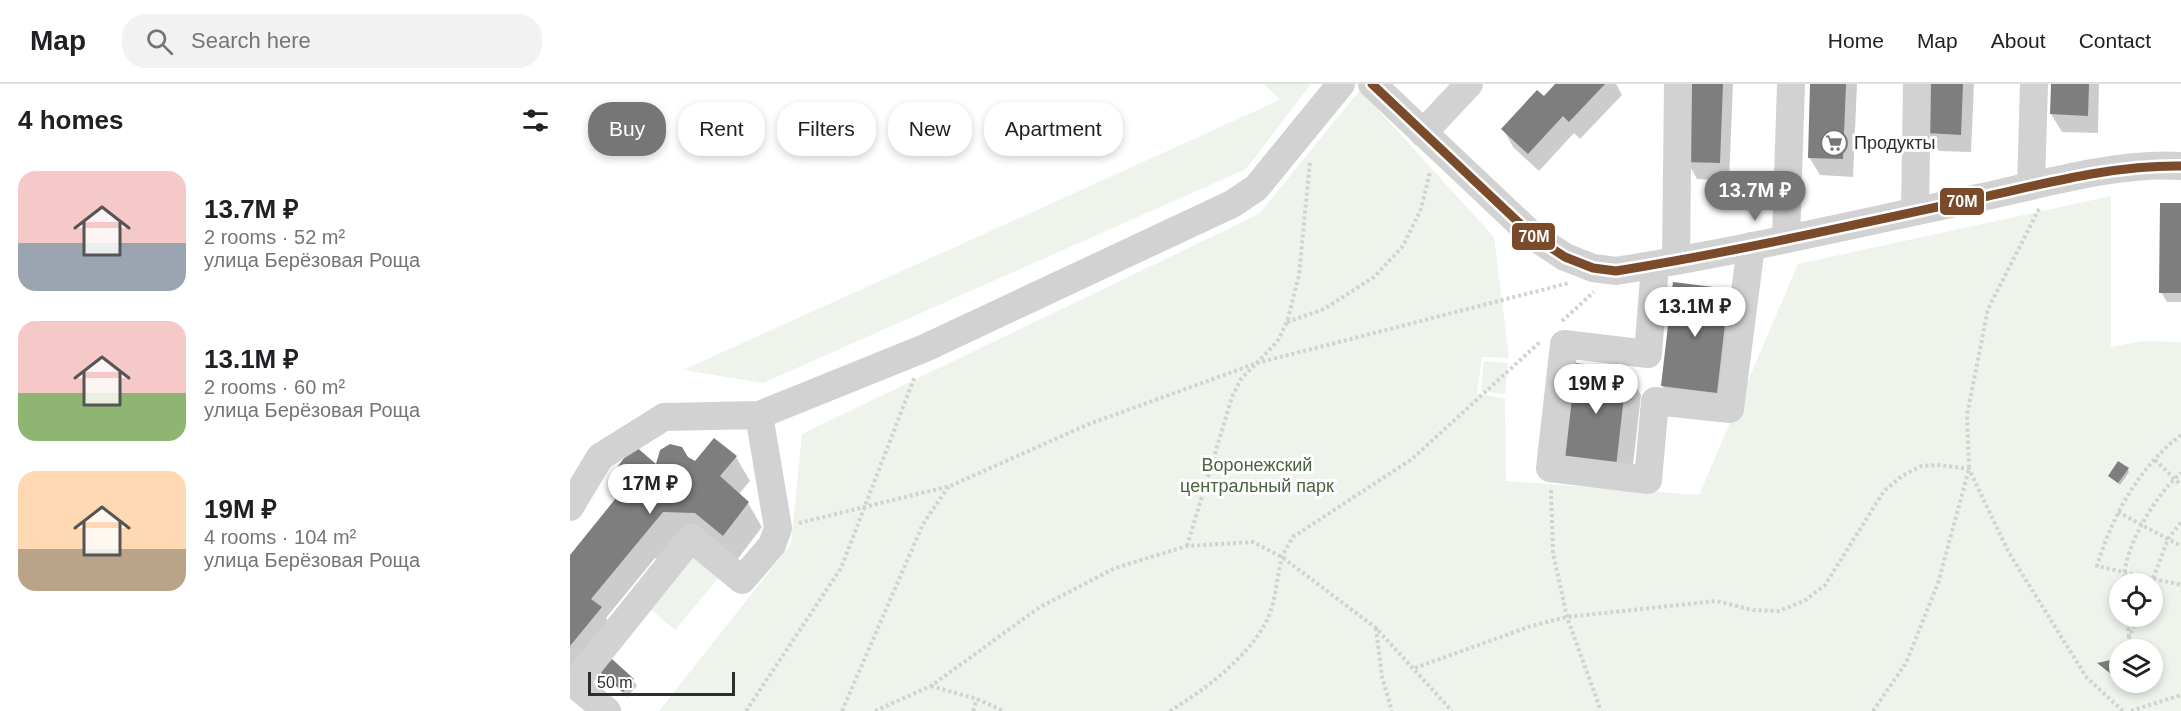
<!DOCTYPE html>
<meta charset="utf-8">
<style>
body{margin:0;font-family:Helvetica,sans-serif;background:#f2f2f2;color:#202124;height:100vh;display:flex;flex-direction:column;font-size:22px;white-space:nowrap}
*{box-sizing:border-box;margin:0}
p{font-size:20px;color:#757577}
.icon{flex:none;width:33px;height:33px;fill:none;stroke:currentColor;stroke-width:2;stroke-linecap:round;stroke-linejoin:round}
.map{position:relative;flex:1;overflow:hidden}
.drawer{display:flex;flex-direction:column;background:#fff;width:570px}
.drawer>*{flex:none}
.top-card{position:absolute;left:18px;top:18px;width:570px;height:54px;display:flex;gap:12px}
.buttons{position:absolute;left:1539px;top:489px;display:grid;gap:12px}
.buttons a{display:grid;place-items:center;width:54px;height:54px;border-radius:50%;background:#fff;box-shadow:0 3px 9px #0003;font-size:30px}
.scale{position:absolute;left:18px;bottom:15px;width:147px;box-sizing:border-box;padding-left:6px;border:3px solid #2d2d2d;border-top:0;font-size:16px;line-height:21px;white-space:nowrap;color:#2d2d2d;-webkit-text-stroke:4px #fff;paint-order:stroke}
.price{position:absolute;translate:-50% -51px;padding:0 14px;border-radius:21px;background:#fff;color:#222;font-size:20px;line-height:39px;filter:drop-shadow(0 2px 3px #0008)}
.price::after{content:'';position:absolute;left:50%;top:36px;width:18px;height:14px;margin-left:-9px;background:inherit;clip-path:polygon(0 0,100% 0,50% 100%)}
.price.selected{background:#767676;color:#fff}
ul{padding:0;list-style:none}
li{display:flex;align-items:center;gap:18px;height:150px;padding:0 18px}
li span{display:grid;place-items:center;flex:none;width:168px;height:120px;border-radius:18px;color:#555}
li>.icon{margin-inline-start:auto}
span .icon{width:72px;height:72px;fill:#fffc;stroke-width:1}
li b{font-size:26px}
h2{display:flex;justify-content:space-between;align-items:center;height:72px;padding:0 18px;font-size:26px}
.tag{padding:0 21px;border-radius:24px;background:#fff;box-shadow:0 3px 9px #0003;font-size:21px;line-height:54px}
.tag.selected{background:#767676;color:#fff}
header{display:flex;align-items:center;gap:36px;box-sizing:border-box;height:84px;padding:0 30px;background:#fff;border-bottom:2px solid #e0e0e0}
header strong{font-size:28px}
nav{display:flex;gap:33px;margin-inline-start:auto;font-size:21px}
.search{width:420px;height:54px;background:#f2f2f2;display:flex;align-items:center;gap:15px;box-sizing:border-box;padding:0 21px;border-radius:24px;color:#757577;font-size:22px}
main{display:flex;flex:1;min-height:0}
.map>svg:first-child{display:block}
.green{fill:#eef3ec;fill-rule:evenodd}
.shadow{fill:#0003}
.building{fill:#7e7e7e}
.lines{fill:none;stroke-linecap:round;stroke-linejoin:round}
.path{stroke:#d2d2d2;stroke-width:4;stroke-dasharray:3 3;stroke-linecap:butt}
.minor{stroke:#d2d2d2;stroke-width:28}
.bus-1-casing{stroke:#fff;stroke-width:14}
.bus-1{stroke:#7a4b2a;stroke-width:9}
.labels{text-anchor:middle;stroke-width:6;stroke-linejoin:round;paint-order:stroke}
.poi-label{font-size:18px;fill:#2d2d2d;stroke:#fff;text-anchor:start}
.park-label{font-size:18px;fill:#4a643f;stroke:#fff}
.line-badge{stroke:#fff;stroke-width:2}
.badge-label{font-size:16px;text-anchor:middle;font-weight:bold;fill:#fff}
</style>
<header>
<strong>Map</strong>
<div class="search"><svg class="icon" aria-label="search" viewBox="0 0 24 24"><circle cx="10" cy="10" r="6"/><path d="M15 15l6 6"/></svg>Search here</div>
<nav><a>Home</a><a>Map</a><a>About</a><a>Contact</a></nav>
</header>
<main>
<section class="drawer">
<h2>4 homes<svg class="icon" aria-label="filters" viewBox="0 0 24 24"><path d="M4 7h16M4 17h16"/><circle cx="9" cy="7" r="2"/><circle cx="15" cy="17" r="2"/></svg></h2>
<ul>
<li><span style="background:linear-gradient(#f6c9c9 60%,#9aa5b1 0)"><svg class="icon" aria-label="home" viewBox="0 0 24 24"><path d="M3 11l9-7 9 7M6 9v11h12V9"/></svg></span><div><b>13.7M ₽</b><p>2 rooms · 52 m²</p><p>улица Берёзовая Роща</p></div></li>
<li><span style="background:linear-gradient(#f6c9c9 60%,#8fb573 0)"><svg class="icon" aria-label="home" viewBox="0 0 24 24"><path d="M3 11l9-7 9 7M6 9v11h12V9"/></svg></span><div><b>13.1M ₽</b><p>2 rooms · 60 m²</p><p>улица Берёзовая Роща</p></div></li>
<li><span style="background:linear-gradient(#ffd9b3 65%,#b9a48a 0)"><svg class="icon" aria-label="home" viewBox="0 0 24 24"><path d="M3 11l9-7 9 7M6 9v11h12V9"/></svg></span><div><b>19M ₽</b><p>4 rooms · 104 m²</p><p>улица Берёзовая Роща</p></div></li>
</ul>
</section>
<div class="map">
<svg width="1611" height="627" viewBox="0 0 1611 627">
<rect width="100%" height="100%" fill="#fff"/>
<path class="green" d="M694 0H741L676 85 193 299 113 286 710 16Z
M790 6 924 153 939 274 912 273 907 309 935 315 936 397 1129 411 1228 180 1541 112V263L1573 257 1611 258V627H89L221 460 232 350 689 130ZM1550 500H1582V532H1550ZM1550 566H1582V598H1550Z
M914 277 938 279 935 310 911 307Z
M124 469 151 491 105 546 79 524Z"/>
<path class="shadow" d="M987 0H1046L1052 11 1010 55 1004 49 969 87 943 63 933 45 974 14Z
M1120 0H1163L1159 97 1127 95 1117 77Z
M1242 0H1287L1283 93 1250 91 1239 73Z
M1360 0H1404L1401 68 1369 67 1358 49Z
M1482 0H1529L1528 49 1492 48 1481 30Z
M1611 120V218H1597L1591 208Z
M1158 206 1172 231 1161 333 1107 326 1093 302Z
M1056 287 1071 311 1060 407 1010 401Z
M166 373 180 397 169 410 178 419 192 443 167 476 140 453 87 476 85 474 36 534 43 547 0 599V473L57 403 47 386 87 382 117 374 126 378Z
M1557 385 1559 388 1550 401 1540 392Z
M32 588 63 596 67 602 57 613Z"/>
<path class="building" d="M985 0H1035L999 38 993 32 958 70 931 45 967 6 974 12Z
M1118 0H1153L1150 79 1115 78Z
M1240 0H1276L1273 75 1238 74Z
M1359 0H1393L1391 51 1357 49Z
M1481 0H1519L1518 32 1480 30Z
M1590 119H1611V209H1589Z
M1103 198 1159 205 1147 309 1091 302Z
M1005 279 1057 285 1046 383 994 377Z
M144 354 167 372 150 392 179 418 153 452 125 429 93 428 21 515 32 523 0 562V471L59 398 45 386 64 361 86 380 90 366 100 360 112 363 118 373 125 377Z
M1548 377 1559 384 1548 399 1538 392Z
M1550 574V597L1527 579Z
M42 575 64 595 53 608 30 588Z"/>
<g class="lines">
<path class="path" d="M992 237 1024 208
M717 238 754 225 804 193 833 162 851 125 860 88
M1611 351C1569 383 1542 432 1527 482L1611 501
M1585 376 1611 401
M981 406 983 469 997 533 1031 627
M1548 428 1611 462
M229 439 380 402 519 340 687 279 999 199
M617 462 662 313 671 295 707 258 717 238 729 191 740 77
M1554 500C1552 465 1586 410 1611 389
M1581 500 1598 455 1611 438
M1557 532 1559 554
M806 544 812 593 822 627
M1554 566 1568 532
M845 584 961 542 997 533 1146 517 1183 526 1209 527 1234 517 1255 501 1314 407 1332 392 1351 382 1370 381 1399 385 1439 469 1517 594 1553 627
M361 602 407 615 434 627
M176 627 271 484 345 292
M272 627 353 440 379 402
M305 627 361 602 470 523 545 484 617 462 683 458 712 473 806 544 882 627
M403 627 407 615
M600 627C634 606 675 576 695 540 706 520 706 496 712 474 714 467 719 460 723 453L842 375 971 257
M1303 627 1336 579 1368 499 1399 385 1397 331 1418 225 1469 125
M1561 627 1611 611"/>
<path class="minor" d="M802 0 963 152 995 173 1023 184 1046 187C1167 168 1285 140 1404 115 1470 101 1545 78 1611 82
M853 49 899 0
M1461 102 1464 0
M1345 127 1347 0
M1216 155 1221 0
M1106 177 1108 0
M1085 181 1078 270 994 260 980 384 1078 396 1085 317 1160 325 1181 162
M0 423 30 373 94 333 189 331 355 264 662 120 686 104 771 0
M37 627 4 600 121 454 172 496 202 461 208 444 189 331"/>
<g class="bus-1-casing">
<path id="bus-1" d="M802 0 963 152 995 173 1023 184 1046 187C1163 168 1279 142 1395 117 1467 102 1537 81 1611 82"/>
</g>
<use href="#bus-1" class="bus-1"/>
</g>
<defs>
<g id="supermarket-ring" transform="scale(1.35)"><circle r="9.5" fill="#fff" stroke="#767676" stroke-width="1.5"/><path d="M-6-5.5h2.5l.6 2H6L4.5 2H-2.5L-4.4-4H-6ZM-1.5 3.2a1.3 1.3 0 1 0 .1 0ZM3 3.2a1.3 1.3 0 1 0 .1 0Z" fill="#767676"/></g>
</defs>
<g fill-rule="evenodd">
<use href="#supermarket-ring" x="1264" y="59"/>
</g>
<g class="labels">
<g class="poi-label">
<text x="1284" y="65">Продукты</text>
</g>
<g class="park-label">
<text x="687" y="387">Воронежский<tspan x="687" dy="21">центральный парк</tspan></text>
</g>
</g>
<g class="line-badge">
<rect x="1369" y="103" width="46" height="29" rx="6" fill="#7a4b2a"/>
<rect x="941" y="138" width="45" height="29" rx="6" fill="#7a4b2a"/>
</g>
<g class="badge-label">
<text x="1392" y="123">70М</text>
<text x="964" y="158">70М</text>
</g>
</svg>
<div class="buttons">
<a><svg class="icon" aria-label="locate" viewBox="0 0 24 24"><circle cx="12" cy="12" r="6"/><path d="M12 2v4M12 18v4M2 12h4M18 12h4"/></svg></a>
<a><svg class="icon" aria-label="layers" viewBox="0 0 24 24"><path d="M12 4l9 5-9 5-9-5zM3 14l9 5 9-5"/></svg></a>
</div>
<div class="scale">50 m</div>
<b class="price selected" style="left:1185px;top:138px">13.7M ₽</b>
<b class="price" style="left:1125px;top:254px">13.1M ₽</b>
<b class="price" style="left:1026px;top:331px">19M ₽</b>
<b class="price" style="left:80px;top:431px">17M ₽</b>
<div class="top-card">
<a class="tag selected">Buy</a>
<a class="tag">Rent</a>
<a class="tag">Filters</a>
<a class="tag">New</a>
<a class="tag">Apartment</a>
</div>
</div>
</main>
